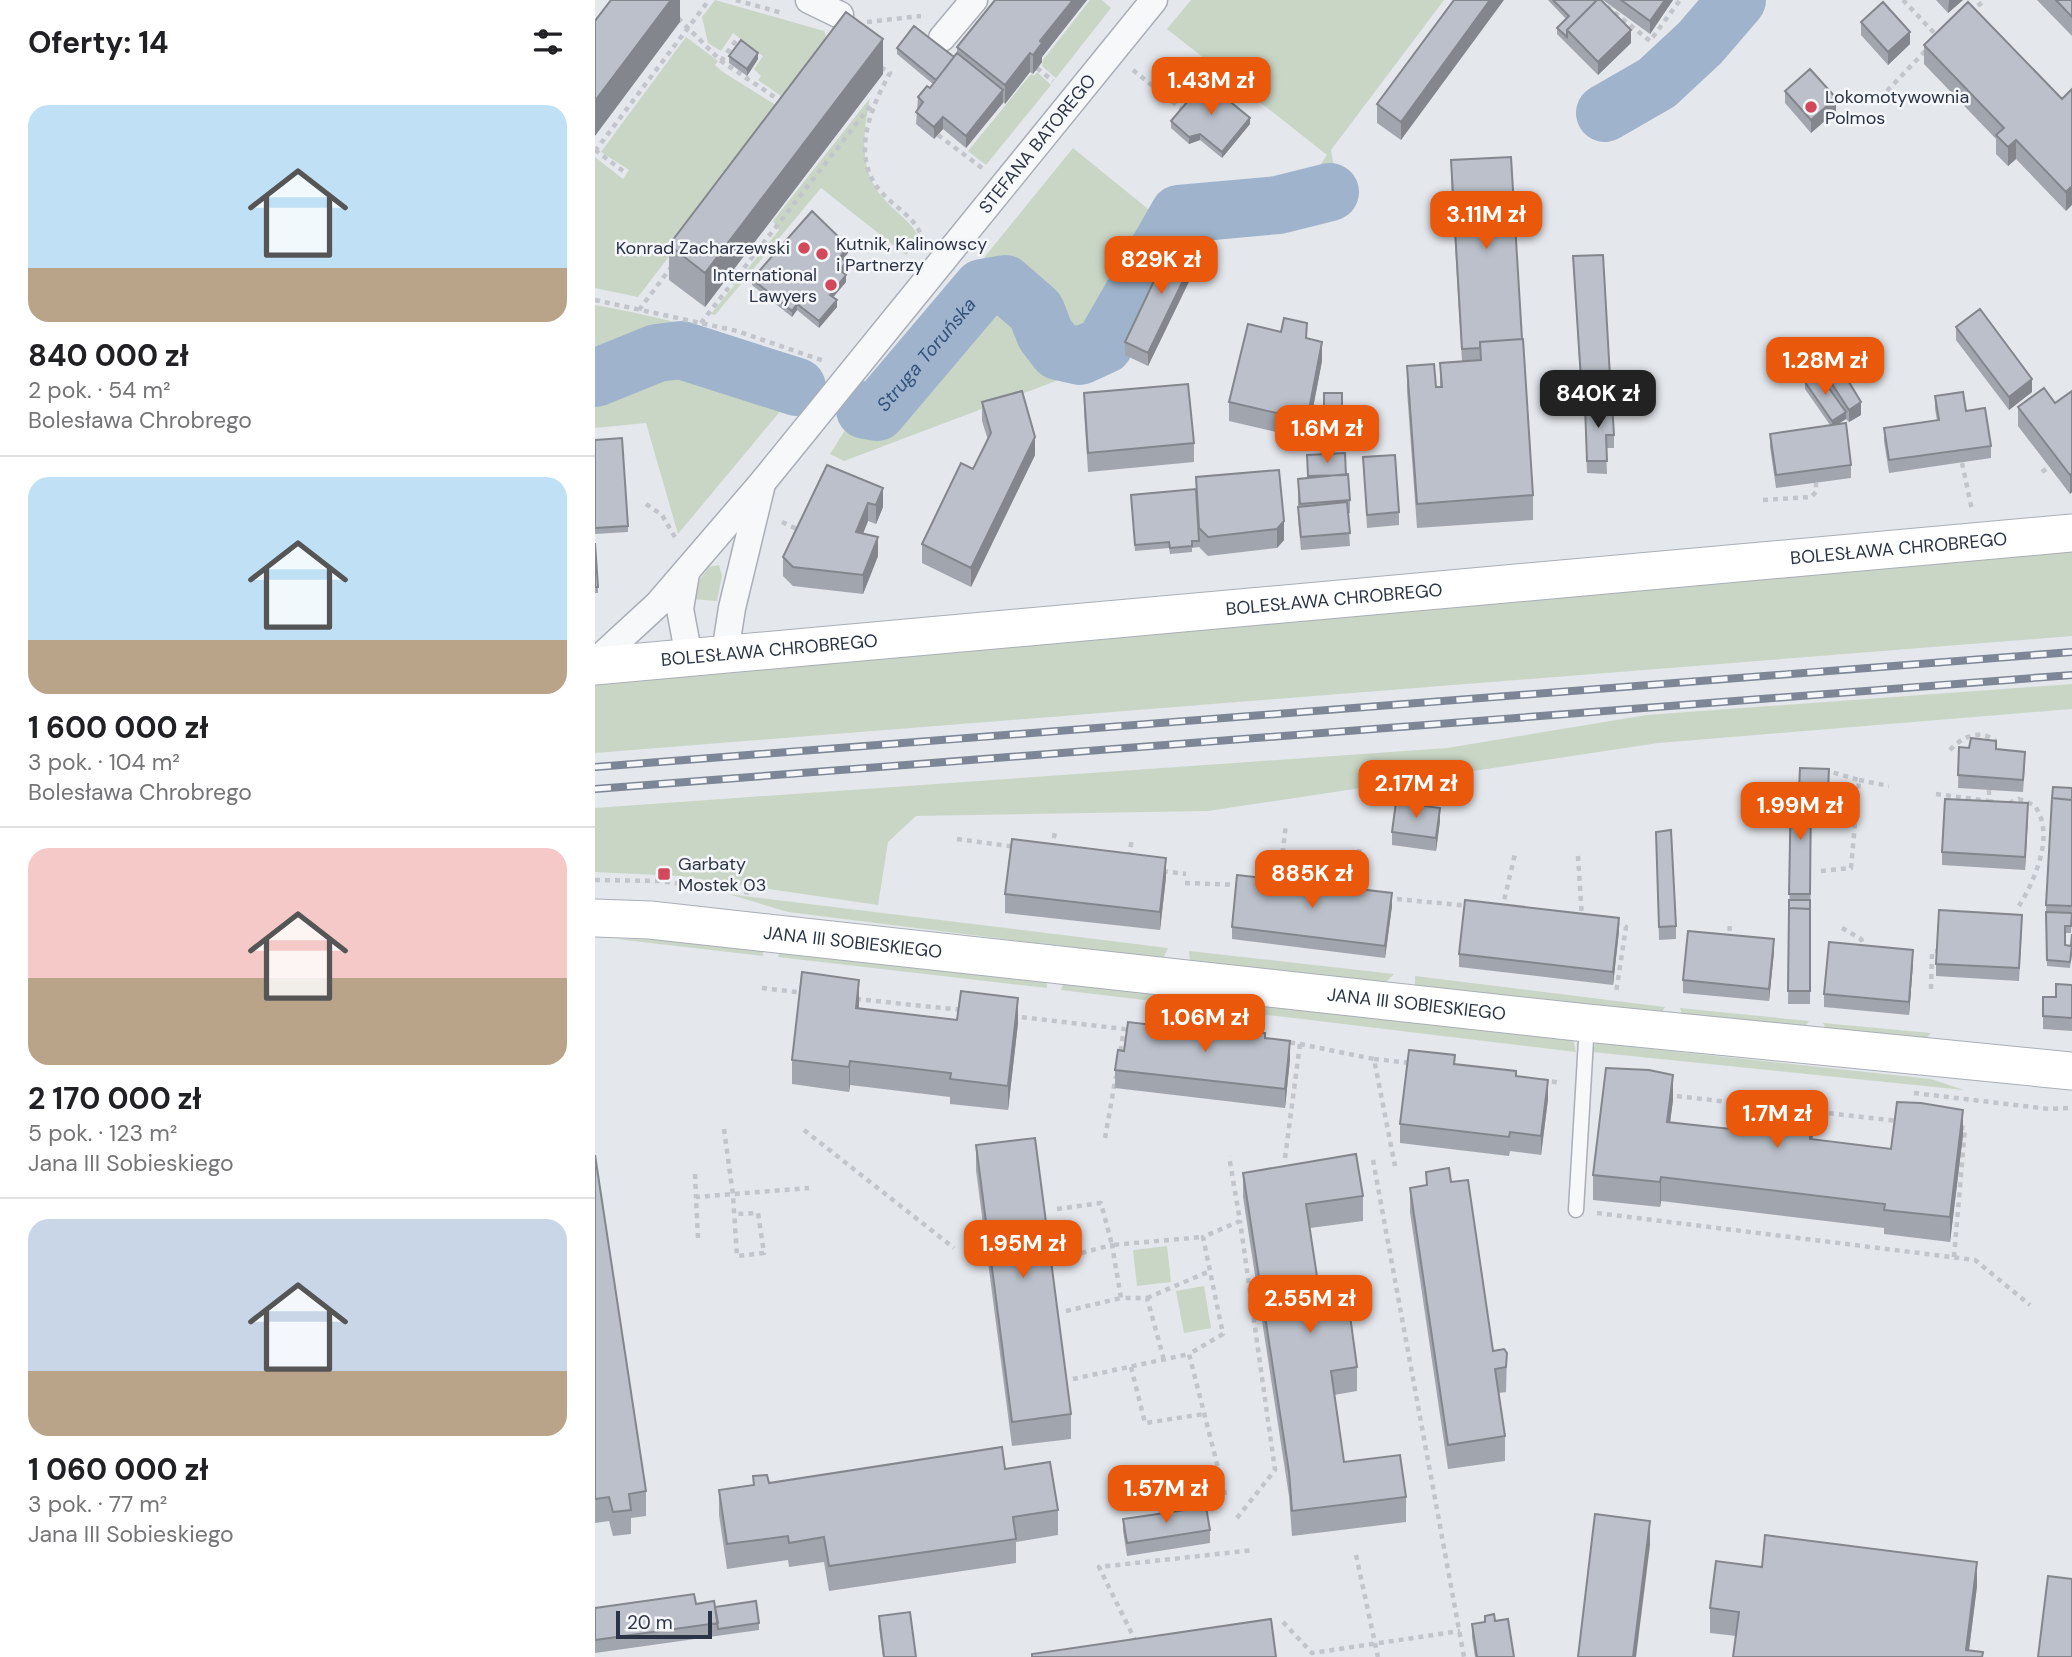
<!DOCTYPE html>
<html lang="pl">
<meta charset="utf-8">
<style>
body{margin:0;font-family:"DM Sans",sans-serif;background:#f2f2f2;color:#202124;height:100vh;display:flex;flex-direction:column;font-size:26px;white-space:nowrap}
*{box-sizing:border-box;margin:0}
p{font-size:23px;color:#757577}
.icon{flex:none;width:38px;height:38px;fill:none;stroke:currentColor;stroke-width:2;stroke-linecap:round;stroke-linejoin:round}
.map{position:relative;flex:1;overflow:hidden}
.details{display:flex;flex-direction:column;background:#fff;width:595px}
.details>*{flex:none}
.scale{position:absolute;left:21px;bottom:18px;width:96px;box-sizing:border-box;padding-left:7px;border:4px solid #2b3445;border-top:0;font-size:19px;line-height:24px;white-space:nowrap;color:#2b3445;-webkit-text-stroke:5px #f4f6f9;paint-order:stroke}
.price{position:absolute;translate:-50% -60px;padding:0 16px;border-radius:14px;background:#ea580c;color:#fff;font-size:23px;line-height:46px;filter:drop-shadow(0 2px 4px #0008)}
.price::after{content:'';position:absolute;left:50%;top:42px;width:21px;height:16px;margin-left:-10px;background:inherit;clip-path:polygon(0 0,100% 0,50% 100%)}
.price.on{background:#222;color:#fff}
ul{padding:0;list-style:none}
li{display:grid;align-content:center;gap:14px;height:371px;padding:0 28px}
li+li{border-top:2px solid #e0e0e0}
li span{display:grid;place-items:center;height:217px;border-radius:21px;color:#555}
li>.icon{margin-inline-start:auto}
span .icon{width:126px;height:126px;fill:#fffc;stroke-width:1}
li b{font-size:30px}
h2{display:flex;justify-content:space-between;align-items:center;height:84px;padding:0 28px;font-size:30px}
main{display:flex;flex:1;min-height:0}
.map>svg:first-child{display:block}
.green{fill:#c9d6c5}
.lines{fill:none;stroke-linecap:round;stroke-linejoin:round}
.river{stroke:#9fb4cc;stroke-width:58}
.lane-casing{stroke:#a9aeb7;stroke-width:17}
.street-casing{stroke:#a9aeb7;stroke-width:29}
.secondary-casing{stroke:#a9aeb7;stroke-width:39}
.path{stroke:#c2c5cb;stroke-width:4.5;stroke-dasharray:5 5;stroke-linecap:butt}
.lane{stroke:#f7f8fa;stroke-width:14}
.street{stroke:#f7f8fa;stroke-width:26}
.secondary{stroke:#fff;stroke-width:37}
.rail-casing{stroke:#7d8696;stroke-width:8}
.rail{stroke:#f4f6f9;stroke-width:5;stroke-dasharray:16;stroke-linecap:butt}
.wall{fill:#a1a5ae}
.shaded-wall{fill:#83868d}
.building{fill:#bbc0ca;stroke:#83868d;stroke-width:2}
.poi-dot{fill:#d1495b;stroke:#f4f6f9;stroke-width:2.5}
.labels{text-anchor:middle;stroke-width:5;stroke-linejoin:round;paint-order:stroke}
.poi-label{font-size:18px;fill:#2b3445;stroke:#f4f6f9;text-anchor:start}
.street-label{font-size:18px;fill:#2b3445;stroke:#f4f6f9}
.water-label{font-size:19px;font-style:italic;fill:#34527a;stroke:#f4f6f9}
</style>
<main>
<section class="details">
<h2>Oferty: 14<svg class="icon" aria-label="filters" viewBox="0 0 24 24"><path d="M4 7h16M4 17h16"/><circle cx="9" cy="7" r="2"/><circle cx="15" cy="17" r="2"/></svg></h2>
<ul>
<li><span style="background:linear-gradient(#bfe0f5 75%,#b9a48a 0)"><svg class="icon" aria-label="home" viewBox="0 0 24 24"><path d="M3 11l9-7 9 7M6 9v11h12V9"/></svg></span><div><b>840 000 zł</b><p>2 pok. · 54 m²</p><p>Bolesława Chrobrego</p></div></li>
<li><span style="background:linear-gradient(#bfe0f5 75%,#b9a48a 0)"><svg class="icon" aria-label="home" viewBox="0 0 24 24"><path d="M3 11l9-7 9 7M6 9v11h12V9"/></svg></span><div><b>1 600 000 zł</b><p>3 pok. · 104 m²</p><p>Bolesława Chrobrego</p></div></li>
<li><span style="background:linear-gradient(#f6c9c9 60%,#b9a48a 0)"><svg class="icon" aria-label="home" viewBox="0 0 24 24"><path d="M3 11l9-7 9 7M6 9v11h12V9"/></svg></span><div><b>2 170 000 zł</b><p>5 pok. · 123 m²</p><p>Jana III Sobieskiego</p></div></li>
<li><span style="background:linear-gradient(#c9d6e8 70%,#b9a48a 0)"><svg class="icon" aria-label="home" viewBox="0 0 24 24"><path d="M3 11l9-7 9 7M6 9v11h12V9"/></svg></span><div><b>1 060 000 zł</b><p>3 pok. · 77 m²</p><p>Jana III Sobieskiego</p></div></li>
</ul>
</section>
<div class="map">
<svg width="1477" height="1657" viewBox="0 0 1477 1657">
<rect width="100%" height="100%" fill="#e4e7ec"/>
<path class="green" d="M120 0 229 31 235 46 193 101 163 80 166 76 159 69 168 56 138 33 126 51 113 43 107 17Z
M495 0H507L516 8 461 78 447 66 448 60Z
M596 0H849L736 150 744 195 602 220 579 251 530 355 249 461 235 454 254 424 478 148 558 213 579 189 683 195 716 179 732 155 572 29Z
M91 37 123 61 120 65 128 72 187 109 43 297 0 288V157L28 179 34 170 6 152Z
M442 72 456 85 391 165 373 151 436 74 439 76Z
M275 98C268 133 263 170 288 198 301 213 316 221 325 239L311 255 226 188 120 315 116 314 184 230 178 221Z
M0 305C76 319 151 338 222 367L83 534 51 423 0 428Z
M1477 550V636L0 753V681Z
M124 565 127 576 122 601 98 599 105 579 114 567Z
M1477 684V709L1063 743 613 811 321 816 293 842 283 905 85 876 0 872V808L852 748 1052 715Z
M133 894 573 948 568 959 193 912Z
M21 939 88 940 168 947V956Z
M187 948 451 978 452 988 183 957Z
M594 951 799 974 790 983 595 960Z
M820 976 1070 1007 1065 1015 820 987Z
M469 981 978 1039 981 1052 466 990Z
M1085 1008 1214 1021 1208 1030 1088 1018Z
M1228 1023 1336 1033 1328 1042 1232 1031Z
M1001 1043 1336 1079 1369 1090 997 1052Z
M572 1246 576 1282 542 1286 538 1250Z
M609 1286 616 1328 589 1333 581 1291Z"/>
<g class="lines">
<g class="river">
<path d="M1010 113 1062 83 1105 43 1142 0"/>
<path d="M0 378 62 353 86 350 202 387"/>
<path id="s1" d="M270 410 282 412 387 288 410 284 441 311 450 334 463 351 485 356 509 345 584 214 683 205 735 192"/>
</g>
<g class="lane-casing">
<path id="lane" d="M981 1210 992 1023"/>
</g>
<g class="street-casing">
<g id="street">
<path d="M214 0 245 15"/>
<path d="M347 38 379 0"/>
<path d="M91 573 85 609 94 657"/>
<path d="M130 653 137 608 166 488"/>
<path id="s2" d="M0 662 63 604 167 483 559 0"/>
</g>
</g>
<g class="secondary-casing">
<g id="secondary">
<path id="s3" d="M0 666 1477 533"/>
<path id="s4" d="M0 918 55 920 992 1023 1477 1071"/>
</g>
</g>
<path class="path" d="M141 0 187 13
M1004 0 1055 41 1085 0
M1308 0 1343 37
M1375 12 1390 0
M83 18 126 61 187 102
M272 22 326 16
M126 61 142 39
M286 67 295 73C275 109 254 159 288 194 302 209 321 218 327 238
M442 68 458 81
M538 70 589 111
M1292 91 1333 48
M343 135 387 168
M0 150 32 174
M0 151 114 0
M0 300 142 331 229 361
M44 310 77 266
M106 323 276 105
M1367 463 1377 510
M1447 472 1454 467
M1168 500 1216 497 1221 492V483
M51 504 67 515 81 539
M187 522 204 530
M1355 750C1368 736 1384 729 1401 741
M1264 780 1294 786
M1394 790V801L1398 802
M1341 794 1394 801
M1414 803 1424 799 1439 805C1461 833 1440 880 1424 906
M362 839 421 847
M457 848 460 832
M983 856 987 918
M534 857 537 838
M568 871 591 874
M1226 871 1256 868 1264 780 1233 771
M0 880 64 881 156 893
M590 883 647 885
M684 883 691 824
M760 894 765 846
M792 898 874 906
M907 909 920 854
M1020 924 1031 927 1021 993
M1247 928 1266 939 1272 951
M1134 941 1135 921
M167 988 210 993
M1336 989 1337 952 1343 951
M261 999 367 1010
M417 1016 529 1029 525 1054
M705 1044 779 1059 800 1166
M779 1059 816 1063
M947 1080 966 1083
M1319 1093 1454 1109 1474 1108
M1072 1095 1160 1105
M1214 1111 1303 1121
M129 1129 138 1195 142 1256 169 1253 163 1213 140 1214
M209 1130 359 1248
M510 1138 521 1076
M690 1158 705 1044 691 1042
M778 1160 869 1657
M100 1174 101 1197
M462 1209 506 1203 517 1245 608 1237
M1002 1213 1380 1260 1435 1305
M103 1238 101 1197 214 1188
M1359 1257 1370 1128 1364 1127
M467 1258 517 1245 526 1298H552L569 1360
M552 1298 615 1271
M471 1311 526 1298
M536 1367 550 1423 609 1414
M478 1379 594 1354
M630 1495 594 1354 628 1334 608 1237 645 1221 634 1156
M642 1518 680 1470 645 1221
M761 1555 783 1657
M688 1622 717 1653 865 1631
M541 1642 504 1567 659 1550"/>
<use href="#lane" class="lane"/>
<use href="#street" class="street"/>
<use href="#secondary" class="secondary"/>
<g class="rail-casing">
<path id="rail" d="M0 767 1477 652
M0 789 1477 675"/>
</g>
<use href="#rail" class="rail"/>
</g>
<path class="wall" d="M400 0H492L447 57V62L438 74 435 72 410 104 408 102 371 148 348 129 339 139 321 124 323 97 335 88 338 84 302 54V48L359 57 362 53V47Z
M859 0 806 140 782 123V104Z
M953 0H1000L1036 43 1003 75 962 34V28L971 19Z
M1008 0H1078L1055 34Z
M1341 0H1368L1353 13Z
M1442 0H1477V36Z
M1266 22 1315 44 1293 65 1266 35Z
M1329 45 1467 99 1477 89 1471 211 1421 159 1413 166 1401 154V139L1329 64Z
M134 56 163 59 152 76 134 63Z
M288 74 110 307 74 280V245Z
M1190 91 1241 111 1216 133 1190 103Z
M576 121 655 124 627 158 605 140 594 144 576 128Z
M856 160 927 339 938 495V520L822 528 812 391V366L841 387H845V363L867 361 856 179Z
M253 253 248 259 251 268 248 272 251 282 238 297 242 307 224 328 202 310 197 317 157 285V279Z
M978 256 1015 377V390L986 392Z
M603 263 553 366 530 355V342Z
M1361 327 1437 392 1414 410 1361 340Z
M712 339 727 361 712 439 634 421V402Z
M1213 347 1266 415 1254 422 1251 419 1242 424 1256 465V478L1181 488 1175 447V434L1235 425 1210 389V382L1222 374 1213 360Z
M1477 391V492L1475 494 1423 426V407L1460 403Z
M489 393 599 443V462L493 472 489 411Z
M729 393H747V439H729Z
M1340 396 1396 446V458L1294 473 1289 441V428L1342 420 1340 409Z
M387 402 440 455 376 587 327 563V544L378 469 393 440 387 421Z
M990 417 1019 435V448H1011L1012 474 992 473Z
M0 440 33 526V532L0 534Z
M712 455 751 475 755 500V513H753L755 546 706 550 703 519V479L713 478Z
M768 457 804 512V525L772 528Z
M232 465 288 507 281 524 273 521 268 534 283 556 268 594 198 586 188 576V557Z
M684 470 689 540 682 548 613 556 604 547 597 548V552L575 554 574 548 540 551 536 495 601 489V477Z
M0 543 3 587V593H0Z
M1364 747 1401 749 1430 765 1428 792 1363 788Z
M1234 769 1233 797H1216L1215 1004H1193L1196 790H1204Z
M1477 788V919L1476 933H1470V945L1476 946 1477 934V952L1475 968 1452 966 1451 905Z
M1433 816 1430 870 1347 865V852Z
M845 821 841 851 797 845V832Z
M1061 832 1081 926V939L1064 940Z
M571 877 565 930 410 913V894Z
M797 906 790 958 637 939V927Z
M1427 928 1424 981 1341 976V964Z
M1024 931 1018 985 864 967V954Z
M1179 952 1174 1001 1088 993V980Z
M1318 963 1314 1015 1229 1007V994Z
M1477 985V1031L1448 1029V997H1461Z
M264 1004V1009L362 1020 423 1023 413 1110 355 1104V1097L255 1085 254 1092 197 1084V1060Z
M670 1038 695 1059 690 1108 520 1088V1070L529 1051Z
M860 1064 921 1076 953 1099 946 1155 915 1151 914 1156 805 1143V1124Z
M1078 1100 1075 1122 1217 1139 1296 1149 1368 1135 1355 1242 1289 1234V1228L1066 1201 1065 1207 998 1200V1175Z
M381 1145 476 1414V1439L417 1446 381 1170Z
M0 1155 51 1491V1516L36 1518V1534L18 1536 14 1521 0 1523Z
M831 1172 856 1182 898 1351 912 1353 911 1392 904 1393 910 1436V1461L853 1469 815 1212V1188L831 1186Z
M648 1173 768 1196V1221L715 1228 725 1296 762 1367V1391L739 1395 749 1462 811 1497V1522L697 1536 694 1496 648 1197Z
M410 1469 463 1510V1535L421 1542V1563L234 1591 229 1562 194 1567 193 1560 132 1569 124 1515V1490L158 1485V1476L174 1483Z
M528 1519 615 1530V1543L532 1556 528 1531Z
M1167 1567 1382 1586 1374 1651 1388 1657 1141 1636 1115 1633V1608Z
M101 1604 120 1607 164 1623V1630L0 1653V1608Z
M284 1616 321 1657H288L284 1628Z
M900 1621 919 1657H880L877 1637V1624Z"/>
<path class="shaded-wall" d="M76 0H85V22L0 136V101Z
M478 0H492L447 57V62L438 74V55L445 41Z
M895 0H909L806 140V122Z
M1070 0H1078L1055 34V21Z
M1354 0H1368L1353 13Z
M1036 30V43L1003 75V62Z
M1315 32V44L1293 65V52Z
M288 39V74L110 307V273Z
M163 53V59L152 76V69Z
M435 53V72L410 104V85Z
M408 90V103L371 148V136Z
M1241 98V111L1216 133V120Z
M348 117V129L339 139V127Z
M655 118V124L627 158V152Z
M605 134V140L594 144V137Z
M1421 140V159L1413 166V147Z
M1477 186V205L1471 211V192Z
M253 246V253L245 263V257Z
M603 250V263L553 366V353Z
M251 262V268L245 276V270Z
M251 275V282L235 301V295Z
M242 300V307L224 328V321Z
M202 304V310L197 317V311Z
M727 342V361L712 439V420Z
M1437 379V392L1414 410V397Z
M1266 402V415L1254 422V410Z
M1251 412V419L1237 428V421Z
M440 437V455L376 587V568Z
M1477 473V492L1475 494V475Z
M288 488V507L281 524V505Z
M273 503V521L261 551V532Z
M689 521V540L682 548V529Z
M283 537V556L268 594V575Z
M1433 803V816L1430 870V857Z
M845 808V821L841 851V838Z
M571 858V877L565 930V912Z
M797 893V906L790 958V946Z
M1024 918V931L1018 985V972Z
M1179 939V952L1174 1001V989Z
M1318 950V963L1314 1015V1002Z
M264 980V1004L261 1033V1008Z
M423 998V1023L413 1110V1086Z
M695 1041V1059L690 1108V1089Z
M255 1061V1085L254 1092V1067Z
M1078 1075V1100L1072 1146V1122Z
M953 1080V1099L946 1155V1136Z
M1368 1110V1135L1355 1242V1217Z
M1218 1111V1135L1215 1164V1139Z
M1066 1177V1201L1065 1207V1182Z
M1055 1521V1545L1041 1657H1038Z
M1382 1562V1586L1373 1657 1371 1650Z"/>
<path class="building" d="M16 0H76L0 101V21Z
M400 0H478L445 41 447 43 438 55 435 53 410 85 362 47Z
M859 0H895L806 122 782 104Z
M958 0H1000L1001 1 972 30V37L962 28 974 16Z
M1002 0H1006L1036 30 1003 62 972 30Z
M1026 0H1070L1055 21Z
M1461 0H1477V17Z
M1288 2 1315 32 1293 52 1266 22Z
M1373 2 1467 99 1477 89V186L1471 192 1421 140 1413 147 1401 135 1409 128 1329 45Z
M251 12 288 39 110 273 74 245Z
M319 26 359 57 341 80 302 48Z
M146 40 163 53 152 69 134 56Z
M362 53 408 90 371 136 348 117 339 127 321 112 328 102 323 97 332 86 335 88Z
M1215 69 1241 98 1216 120 1190 91Z
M610 81 655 118 627 152 605 134 594 137 576 121Z
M916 157 927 339 885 342V348L867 349 856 160Z
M217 211 253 246 245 257 251 262 245 270 251 275 235 295 242 300 224 321 202 304 197 311 157 279Z
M579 239 603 250 553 353 530 342Z
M1008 255 1015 377 986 379 978 256Z
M1385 309 1437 379 1414 397 1361 327Z
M689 318 712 323 711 338 727 342 712 420 634 402 653 324 686 332Z
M928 339 938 495 822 504 812 366 839 364 841 387H847L845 363 886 360 885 342Z
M1228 339 1266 402 1254 410 1213 347Z
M1223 373 1251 412 1237 421 1210 382Z
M593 384 599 443 493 453 489 393Z
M1449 388 1460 403 1477 391V473L1475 475 1423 407Z
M427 391 440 437 376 568 327 544 366 463 378 469 396 433 387 402Z
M1368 392 1371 411 1390 408 1396 446 1294 460 1289 428 1344 420 1340 396Z
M729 393H747V433H729Z
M1017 403 1019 435H1011L1012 461H992L990 405Z
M1251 423 1256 465 1181 475 1175 434Z
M27 438 33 526 0 528V440Z
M750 453 751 475 713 476 712 455Z
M800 455 804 512 772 515 768 457Z
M232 465 288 488 281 505 273 503 261 532 283 537 268 575 198 567 188 557Z
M684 470 689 521 682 529 613 537 604 528 601 477Z
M753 474 755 500 705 504 703 479Z
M601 489 604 541H597V546L575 548 574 542 540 545 536 495Z
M752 502 755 533 706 537 703 507Z
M0 543 3 587H0Z
M1376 738 1401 741V749L1430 752 1428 780 1363 775 1364 747 1374 748Z
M1205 768 1234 769 1233 791 1204 790Z
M1458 787 1477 788V800L1457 798Z
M1196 790H1216L1215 894H1194Z
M1457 798 1477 800V906L1451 905Z
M1350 799 1433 803 1430 857 1347 852Z
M801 802 845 808 841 838 797 832Z
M1076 830 1081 926 1064 927 1061 832Z
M417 839 571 858 565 912 410 894Z
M642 875 797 893 790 946 637 927Z
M870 900 1024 918 1018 972 864 954Z
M1194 900H1215V909L1194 908Z
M1194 908 1215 909V991H1193Z
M1344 910 1427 915 1424 968 1341 964Z
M1451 912 1477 913 1476 926H1470V945L1476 946 1477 934V946L1475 962 1452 960Z
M1093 931 1179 939 1174 989 1088 980Z
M1234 942 1318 950 1314 1002 1229 994Z
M207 972 264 980 261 1008 362 1020 366 991 423 998 413 1086 355 1079 356 1073 255 1061 254 1067 197 1060Z
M1461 984 1477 985V1018L1448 1016V997H1461Z
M559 1020 652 1033H670V1038L695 1041 690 1089 520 1070 523 1050 529 1051 533 1022 558 1025Z
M814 1050 860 1055 859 1064 921 1071V1076L953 1080 946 1136 915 1132 914 1137 805 1124Z
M1011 1068 1054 1070 1078 1075 1072 1122 1154 1131 1157 1104 1218 1111 1215 1139 1296 1149 1302 1102 1326 1103 1368 1110 1355 1217 1289 1210 1290 1204 1066 1177 1065 1182 998 1175Z
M440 1138 476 1414 417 1422 381 1145Z
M761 1154 768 1196 711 1204 725 1296 752 1293 762 1367 736 1371 749 1462 805 1455 811 1497 697 1511 694 1472 648 1173Z
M0 1155 51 1491 34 1494 36 1510 18 1512 14 1497 0 1499Z
M854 1168 856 1182 873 1180 898 1351 909 1349 912 1353 911 1367 900 1369 910 1436 853 1445 815 1188 832 1185 831 1172Z
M407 1447 410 1469 455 1462 463 1510 418 1517 421 1539 234 1566 229 1537 194 1543 193 1536 132 1544 124 1490 159 1485 158 1476 172 1475 174 1483Z
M611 1507 615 1530 532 1543 528 1519Z
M1000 1514 1055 1521 1038 1657H983Z
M1170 1535 1382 1562 1371 1650 1388 1652 1387 1657H1138L1144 1612 1115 1608 1121 1561 1167 1567Z
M1453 1576 1477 1579V1657H1443Z
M99 1594 101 1604 119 1601 123 1623 0 1640V1608Z
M161 1601 164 1623 123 1629 120 1607Z
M315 1612 321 1657H289L284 1616Z
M899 1614 900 1621 913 1619 919 1657H882L877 1624 890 1622V1616Z
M676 1619 681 1657H437V1654Z"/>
<g class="poi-dot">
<circle cx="1216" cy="107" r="7"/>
<circle cx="209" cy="248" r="7"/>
<circle cx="227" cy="254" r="7"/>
<circle cx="236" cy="285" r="7"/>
<rect x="62" y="867" width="14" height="14" rx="3.5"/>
</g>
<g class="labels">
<g class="poi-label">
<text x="1230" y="103">Lokomotywownia<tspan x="1230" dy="21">Polmos</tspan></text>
<text x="241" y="250">Kutnik, Kalinowscy<tspan x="241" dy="21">i Partnerzy</tspan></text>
<text x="195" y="254" text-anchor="end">Konrad Zacharzewski</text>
<text x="222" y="281" text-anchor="end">International<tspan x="222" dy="21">Lawyers</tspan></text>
<text x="83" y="870">Garbaty<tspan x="83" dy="21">Mostek 03</tspan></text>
</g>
<g class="street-label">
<text dy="6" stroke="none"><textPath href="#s2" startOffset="682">STEFANA BATOREGO</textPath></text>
<text dy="6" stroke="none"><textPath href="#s3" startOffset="1309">BOLESŁAWA CHROBREGO</textPath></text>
<text dy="6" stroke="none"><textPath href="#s3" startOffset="742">BOLESŁAWA CHROBREGO</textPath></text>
<text dy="6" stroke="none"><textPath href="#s3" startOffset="175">BOLESŁAWA CHROBREGO</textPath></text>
<text dy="6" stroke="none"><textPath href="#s4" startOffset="259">JANA III SOBIESKIEGO</textPath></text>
<text dy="6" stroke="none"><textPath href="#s4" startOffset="826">JANA III SOBIESKIEGO</textPath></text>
</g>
<g class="water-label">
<text dy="7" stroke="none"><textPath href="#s1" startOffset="88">Struga Toruńska</textPath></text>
</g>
</g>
</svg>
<div class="scale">20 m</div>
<b class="price" style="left:616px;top:117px">1.43M zł</b>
<b class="price" style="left:891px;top:251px">3.11M zł</b>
<b class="price" style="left:566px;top:296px">829K zł</b>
<b class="price" style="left:1230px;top:397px">1.28M zł</b>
<b class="price on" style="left:1003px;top:430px">840K zł</b>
<b class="price" style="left:732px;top:465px">1.6M zł</b>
<b class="price" style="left:821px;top:820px">2.17M zł</b>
<b class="price" style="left:1205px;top:842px">1.99M zł</b>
<b class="price" style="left:717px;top:910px">885K zł</b>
<b class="price" style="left:610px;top:1054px">1.06M zł</b>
<b class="price" style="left:1182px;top:1150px">1.7M zł</b>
<b class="price" style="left:428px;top:1280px">1.95M zł</b>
<b class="price" style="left:715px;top:1335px">2.55M zł</b>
<b class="price" style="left:571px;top:1525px">1.57M zł</b>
</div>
</main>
